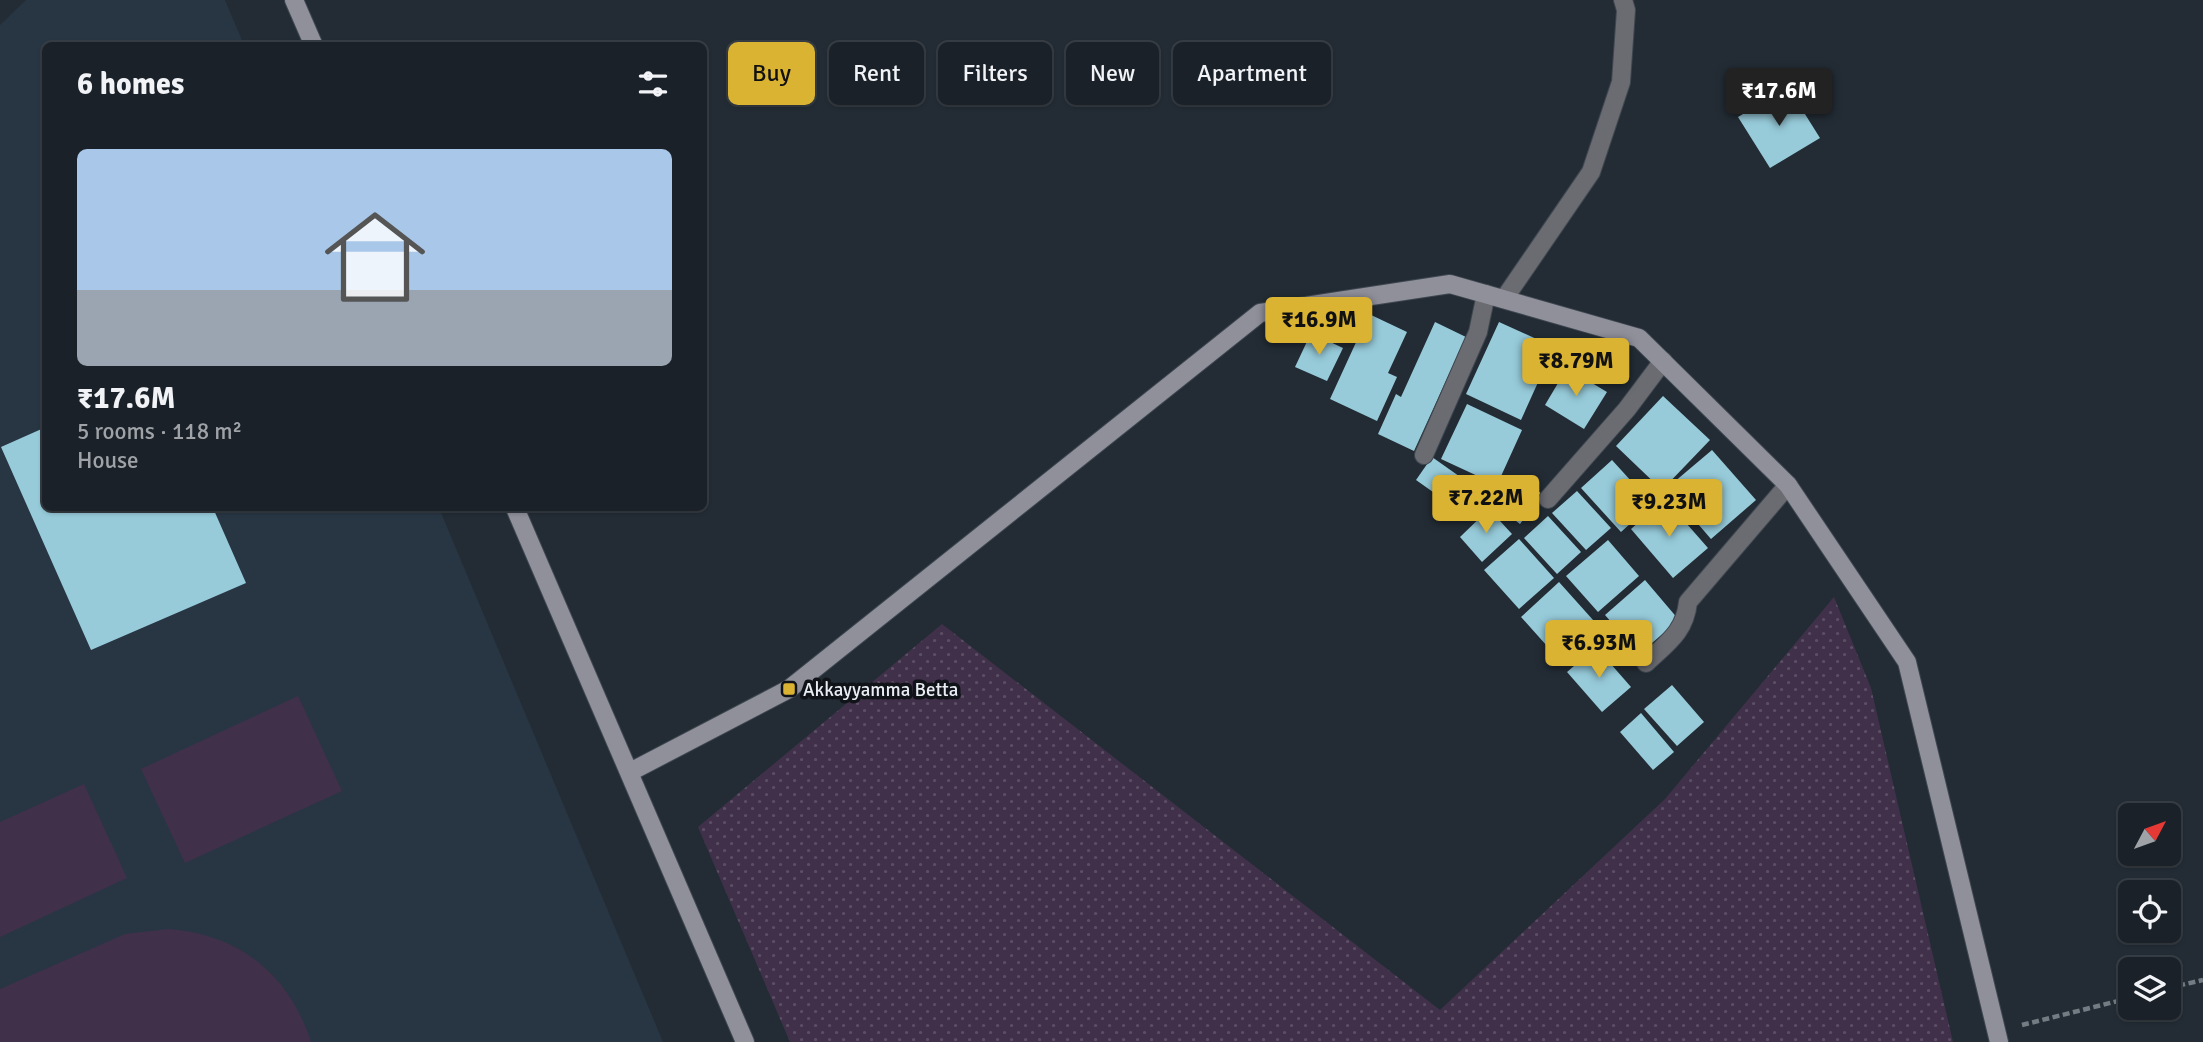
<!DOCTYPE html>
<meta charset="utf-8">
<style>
body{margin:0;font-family:Signika,sans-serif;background:#232930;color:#f1f3f6;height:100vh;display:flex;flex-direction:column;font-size:26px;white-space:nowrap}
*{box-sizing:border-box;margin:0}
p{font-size:23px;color:#9fa3a8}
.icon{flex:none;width:38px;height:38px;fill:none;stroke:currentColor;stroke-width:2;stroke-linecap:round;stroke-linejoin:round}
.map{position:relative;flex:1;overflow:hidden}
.drawer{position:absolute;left:42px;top:42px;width:665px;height:469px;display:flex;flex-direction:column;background:#1a2128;border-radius:10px;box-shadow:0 2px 5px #0004,0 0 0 2px #383e45}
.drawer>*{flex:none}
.top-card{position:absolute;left:728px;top:42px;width:665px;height:63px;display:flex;gap:14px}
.needle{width:46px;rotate:49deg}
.fabs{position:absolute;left:2118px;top:803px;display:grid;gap:14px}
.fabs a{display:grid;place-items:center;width:63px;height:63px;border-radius:10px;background:#1a2128;box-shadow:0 2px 5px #0004,0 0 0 2px #383e45;font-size:35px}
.price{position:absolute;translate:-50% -60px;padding:0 16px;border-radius:7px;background:#dab333;color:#111;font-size:23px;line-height:46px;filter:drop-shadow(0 2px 4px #0008)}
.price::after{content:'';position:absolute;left:50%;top:42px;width:21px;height:16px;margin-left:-10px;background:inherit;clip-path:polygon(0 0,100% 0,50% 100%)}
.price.selected{background:#222;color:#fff}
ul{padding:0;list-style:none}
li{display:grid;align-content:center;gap:14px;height:371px;padding:0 35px}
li+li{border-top:2px solid #383e45}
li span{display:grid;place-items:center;height:217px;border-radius:10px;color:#555}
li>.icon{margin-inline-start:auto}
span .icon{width:126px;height:126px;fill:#fffc;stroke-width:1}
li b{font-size:30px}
h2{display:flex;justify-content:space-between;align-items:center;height:84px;padding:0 35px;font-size:30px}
.tag{padding:0 24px;border-radius:10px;background:#1a2128;box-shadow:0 2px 5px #0004,0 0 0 2px #383e45;font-size:24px;line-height:63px}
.tag.selected{background:#dab333;color:#111}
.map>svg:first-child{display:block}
.built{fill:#283644}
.grass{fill:url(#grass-dots)}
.green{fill:#40304a}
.building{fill:#97cbda}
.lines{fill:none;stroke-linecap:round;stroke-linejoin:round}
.street-casing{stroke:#3f4750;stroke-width:20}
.secondary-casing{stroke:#3f4750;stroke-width:20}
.path{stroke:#747c83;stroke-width:4.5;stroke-dasharray:7 3.5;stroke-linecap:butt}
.street{stroke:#6b6c72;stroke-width:18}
.secondary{stroke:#8f909a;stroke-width:18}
.poi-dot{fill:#dab333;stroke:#101418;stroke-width:2.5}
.labels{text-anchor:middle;stroke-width:7;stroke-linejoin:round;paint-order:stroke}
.poi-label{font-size:19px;fill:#e8eef4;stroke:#101418;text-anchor:start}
</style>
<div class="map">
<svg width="2203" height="1042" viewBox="0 0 2203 1042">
<defs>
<pattern id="grass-dots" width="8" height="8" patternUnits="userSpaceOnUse" patternTransform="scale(1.75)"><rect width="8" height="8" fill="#40304a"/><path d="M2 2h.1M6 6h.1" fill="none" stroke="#5c4e65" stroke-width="1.8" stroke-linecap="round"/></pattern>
</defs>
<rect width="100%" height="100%" fill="#232c35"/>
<path class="built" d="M26 0H225L244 45 46 46V508H439L663 1042H0V25Z"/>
<path class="grass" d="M1834 597 1871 688 1953 1042H790L698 827 942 624 1440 1010 1665 799Z"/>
<path class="green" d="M298 696 342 791 185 863 141 769Z
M84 784 127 878 0 937V822Z
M169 929C240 935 289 974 311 1042H0V989L125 934Z"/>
<path class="building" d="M1788 87 1820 138 1770 168 1738 117Z
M1369 314 1407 332 1388 373 1397 377 1377 421 1330 399Z
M1435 322 1466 337 1414 451 1378 434 1396 394 1401 397Z
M1499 322 1554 347 1521 420 1466 394Z
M1311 333 1343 348 1327 381 1295 367Z
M1567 368 1607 392 1584 429 1545 405Z
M1663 396 1710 440 1662 490 1616 446Z
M1467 404 1522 430 1497 485 1441 459Z
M46 427V508H213L246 583 91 650 1 447Z
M1712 450 1756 500 1711 539 1667 488Z
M1432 457 1483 493 1467 516 1416 480Z
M1612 460 1652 504 1621 532 1581 488Z
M1516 475 1542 494 1520 524 1494 504Z
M1577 491 1611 528 1586 550 1552 513Z
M1665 499 1708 548 1673 578 1631 529Z
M1489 509 1512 534 1482 562 1460 537Z
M1548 516 1581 552 1557 574 1524 538Z
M1519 539 1554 578 1519 609 1484 570Z
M1608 540 1639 576 1598 612 1566 576Z
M1645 580 1679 620 1639 654 1605 615Z
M1559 582 1602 630 1564 665 1521 617Z
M1596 647 1631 687 1602 712 1567 672Z
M1672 685 1704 722 1677 746 1644 709Z
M1641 713 1674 752 1653 770 1620 732Z"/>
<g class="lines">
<g class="street-casing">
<path id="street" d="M1504 299 1591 172 1621 82 1626 10 1623 0
M1424 455 1478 332 1486 294
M1548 499 1627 409 1663 361
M1646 663C1667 643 1685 632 1688 602L1788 485"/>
</g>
<g class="secondary-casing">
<path id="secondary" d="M294 0 314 46
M515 508 745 1042
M630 772 789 689 1260 313 1450 284 1639 338 1788 485 1907 662 1999 1042"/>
</g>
<path class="path" d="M2168 988 2203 980
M2022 1025 2130 998"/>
<use href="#street" class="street"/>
<use href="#secondary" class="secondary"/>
</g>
<rect class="poi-dot" x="782" y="682" width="14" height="14" rx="3.5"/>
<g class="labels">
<g class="poi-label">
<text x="803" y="696">Akkayyamma Betta</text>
</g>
</g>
</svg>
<div class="fabs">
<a><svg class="needle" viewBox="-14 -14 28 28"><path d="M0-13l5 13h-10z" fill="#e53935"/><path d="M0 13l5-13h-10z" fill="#9fa3a8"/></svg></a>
<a><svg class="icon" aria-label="locate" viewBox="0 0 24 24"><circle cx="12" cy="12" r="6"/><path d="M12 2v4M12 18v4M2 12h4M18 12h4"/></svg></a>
<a><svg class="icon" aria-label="layers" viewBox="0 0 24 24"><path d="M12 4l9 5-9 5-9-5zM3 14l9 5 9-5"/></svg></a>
</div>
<b class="price selected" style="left:1779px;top:128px">₹17.6M</b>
<b class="price" style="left:1319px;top:357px">₹16.9M</b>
<b class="price" style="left:1576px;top:398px">₹8.79M</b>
<b class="price" style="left:1486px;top:535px">₹7.22M</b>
<b class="price" style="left:1669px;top:539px">₹9.23M</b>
<b class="price" style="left:1599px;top:680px">₹6.93M</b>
<div class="top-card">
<a class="tag selected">Buy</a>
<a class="tag">Rent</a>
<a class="tag">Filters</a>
<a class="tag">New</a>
<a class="tag">Apartment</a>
</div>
<section class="drawer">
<h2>6 homes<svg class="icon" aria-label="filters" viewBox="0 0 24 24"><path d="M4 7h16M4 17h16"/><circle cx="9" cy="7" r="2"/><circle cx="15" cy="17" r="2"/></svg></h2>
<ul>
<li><span style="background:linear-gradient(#a9c7e8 65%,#9aa5b1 0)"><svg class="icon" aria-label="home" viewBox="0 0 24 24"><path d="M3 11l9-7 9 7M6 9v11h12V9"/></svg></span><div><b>₹17.6M</b><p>5 rooms · 118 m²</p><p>House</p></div></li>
</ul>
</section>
</div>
